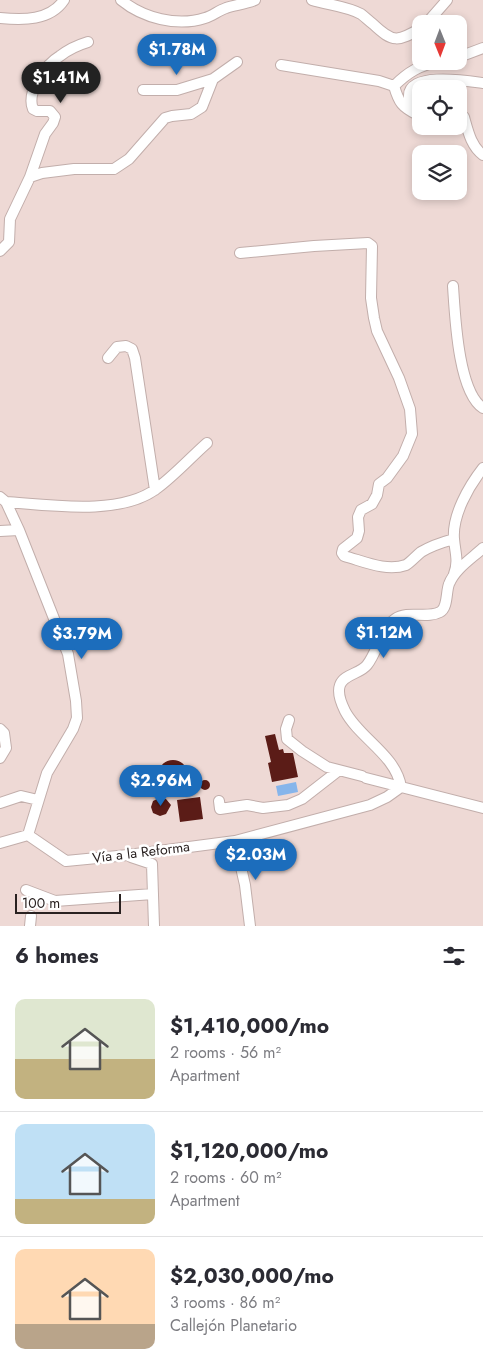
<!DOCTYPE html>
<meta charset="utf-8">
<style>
body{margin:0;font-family:Jost,sans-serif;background:#f7f7f7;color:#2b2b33;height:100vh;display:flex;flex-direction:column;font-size:19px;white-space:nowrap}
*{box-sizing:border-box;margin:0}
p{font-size:16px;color:#7c7c81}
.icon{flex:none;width:28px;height:28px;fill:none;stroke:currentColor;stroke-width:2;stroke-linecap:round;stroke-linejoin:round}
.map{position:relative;height:926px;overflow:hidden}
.panel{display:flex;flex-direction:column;background:#fff;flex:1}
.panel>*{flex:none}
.needle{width:32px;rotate:179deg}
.controls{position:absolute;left:412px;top:15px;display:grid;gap:10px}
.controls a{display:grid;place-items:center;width:55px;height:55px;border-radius:10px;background:#fff;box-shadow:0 2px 8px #0003;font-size:25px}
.scale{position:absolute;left:15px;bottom:12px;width:106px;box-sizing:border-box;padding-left:5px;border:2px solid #292120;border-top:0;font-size:14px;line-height:18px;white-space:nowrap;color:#292120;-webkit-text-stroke:4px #fff;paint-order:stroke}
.price{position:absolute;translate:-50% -42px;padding:0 11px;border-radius:18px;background:#1c6dbc;color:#fff;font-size:16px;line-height:32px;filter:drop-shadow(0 1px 2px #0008)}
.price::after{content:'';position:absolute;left:50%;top:30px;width:15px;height:11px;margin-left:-8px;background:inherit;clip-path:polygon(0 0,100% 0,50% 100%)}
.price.active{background:#222;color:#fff}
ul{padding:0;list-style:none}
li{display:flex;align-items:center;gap:15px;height:125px;padding:0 15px}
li+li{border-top:1px solid #e1e1e2}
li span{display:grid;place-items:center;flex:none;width:140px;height:100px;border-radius:10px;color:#555}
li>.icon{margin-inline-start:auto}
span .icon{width:60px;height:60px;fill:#fffc;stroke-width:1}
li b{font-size:21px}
h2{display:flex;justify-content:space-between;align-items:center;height:60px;padding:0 15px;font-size:21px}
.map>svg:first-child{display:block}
.water{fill:#86b5eb}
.building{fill:#5b1c17}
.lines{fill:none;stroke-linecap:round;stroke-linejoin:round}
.minor-casing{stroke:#c2aeab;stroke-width:12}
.minor{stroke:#fff;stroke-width:10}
.labels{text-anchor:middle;stroke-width:5;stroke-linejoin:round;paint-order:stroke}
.street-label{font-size:14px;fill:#292120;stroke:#fff}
</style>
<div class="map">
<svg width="483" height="926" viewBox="0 0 483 926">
<rect width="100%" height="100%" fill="#eed9d5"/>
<path class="water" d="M296 782 298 792 278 796 276 786Z"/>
<path class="building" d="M275 734 279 750 283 749 284 753H293L298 777 272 782 268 763 271 762 265 736Z
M158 775a15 15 0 1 1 30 0a15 15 0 1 1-30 0Z
M200 785a5 5 0 1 1 10 0a5 5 0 1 1-10 0Z
M200 797 203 819 180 822 177 800Z
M159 798 166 799 171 805 166 814 160 816 153 813 151 807 153 801Z"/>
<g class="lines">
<g class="minor-casing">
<path id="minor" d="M121 0C143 18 177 27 205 18 212 16 218 11 226 8 235 5 246 4 255 0
M312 0C328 5 346 6 361 14 365 17 369 21 373 24 393 43 398 42 421 28
M0 18C23 20 50 21 64 0
M426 24 447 0
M459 57 483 48
M281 65 379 81 394 86
M143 90H177L213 79
M421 110C415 108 409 104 409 97 407 71 468 81 483 83
M418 115C402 107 399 103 394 86 408 72 420 65 440 61
M459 115 464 117C468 131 471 146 483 155
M30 177 45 134 53 123 55 117 50 111H37L33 109C26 92 45 65 60 56 69 49 78 45 88 42
M0 251 9 242 10 219 30 177 42 173 74 169H114L129 159 165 118 172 116 191 114 202 107 213 79 237 62
M240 253 314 246 368 243 372 246 371 298 374 318 377 331 399 378 410 409 412 434 403 456 387 478 379 484 377 495 372 504 361 510 358 517 359 531 357 538 343 549 342 553 344 556C363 561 386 572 406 565 411 562 416 556 421 552 431 546 443 542 454 539
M453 286C455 315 458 392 483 408
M108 358 117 347 126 346 132 349 135 358 155 490
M0 497 6 502 19 530 68 654 76 701 77 718 73 729 47 773 28 835
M6 502C49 505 120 516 156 489 174 476 190 458 207 443
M0 531 19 530
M454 574C459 561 455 552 454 539 452 515 469 486 483 468
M289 720 286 729 287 739 302 751 327 767 362 776
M0 729 4 733 6 748 0 758
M366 778 483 808
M401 787C396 755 359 738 345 711 341 703 337 693 340 685 344 674 360 674 367 665 378 651 380 630 395 619 408 610 427 619 440 612 448 608 446 591 449 584 455 569 471 559 483 548
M219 801 220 809 247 805 263 808 288 805 302 799 338 771
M0 803 21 796 38 800
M235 841 245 885 250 926
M0 843 28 835 66 861 128 855 235 841 370 805 387 797 401 787
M131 857 152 864 154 926
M26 890 55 901 153 894
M30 926 31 916"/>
</g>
<use href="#minor" class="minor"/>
</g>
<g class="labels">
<g class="street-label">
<text transform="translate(141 852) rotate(-7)" y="5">Vía a la Reforma</text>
</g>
</g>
</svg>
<div class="controls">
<a><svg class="needle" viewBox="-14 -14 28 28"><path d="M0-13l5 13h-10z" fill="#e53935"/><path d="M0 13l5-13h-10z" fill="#7c7c81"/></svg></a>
<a><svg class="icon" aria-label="locate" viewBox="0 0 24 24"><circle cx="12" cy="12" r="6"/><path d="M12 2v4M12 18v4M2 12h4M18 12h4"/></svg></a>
<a><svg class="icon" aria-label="layers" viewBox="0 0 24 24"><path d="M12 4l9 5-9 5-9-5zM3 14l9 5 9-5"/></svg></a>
</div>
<div class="scale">100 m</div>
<b class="price" style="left:177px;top:76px">$1.78M</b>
<b class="price active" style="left:61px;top:104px">$1.41M</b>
<b class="price" style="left:384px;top:659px">$1.12M</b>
<b class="price" style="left:82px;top:660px">$3.79M</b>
<b class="price" style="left:161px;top:807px">$2.96M</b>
<b class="price" style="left:256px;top:881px">$2.03M</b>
</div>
<section class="panel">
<h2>6 homes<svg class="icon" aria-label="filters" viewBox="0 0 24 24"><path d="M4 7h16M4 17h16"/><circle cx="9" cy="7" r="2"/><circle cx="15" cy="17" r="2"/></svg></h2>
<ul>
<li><span style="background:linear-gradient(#dfe7d0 60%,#c2b280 0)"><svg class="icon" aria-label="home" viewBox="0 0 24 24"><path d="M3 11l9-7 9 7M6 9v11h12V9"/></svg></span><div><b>$1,410,000/mo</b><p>2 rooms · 56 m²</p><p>Apartment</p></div></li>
<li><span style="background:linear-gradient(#bfe0f5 75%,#c2b280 0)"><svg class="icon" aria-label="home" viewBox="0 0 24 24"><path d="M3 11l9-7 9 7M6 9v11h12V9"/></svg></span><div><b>$1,120,000/mo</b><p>2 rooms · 60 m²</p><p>Apartment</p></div></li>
<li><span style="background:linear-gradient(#ffd9b3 75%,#b9a48a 0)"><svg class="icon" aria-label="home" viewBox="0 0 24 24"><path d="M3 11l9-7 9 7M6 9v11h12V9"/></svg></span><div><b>$2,030,000/mo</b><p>3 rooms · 86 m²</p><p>Callejón Planetario</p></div></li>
</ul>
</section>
